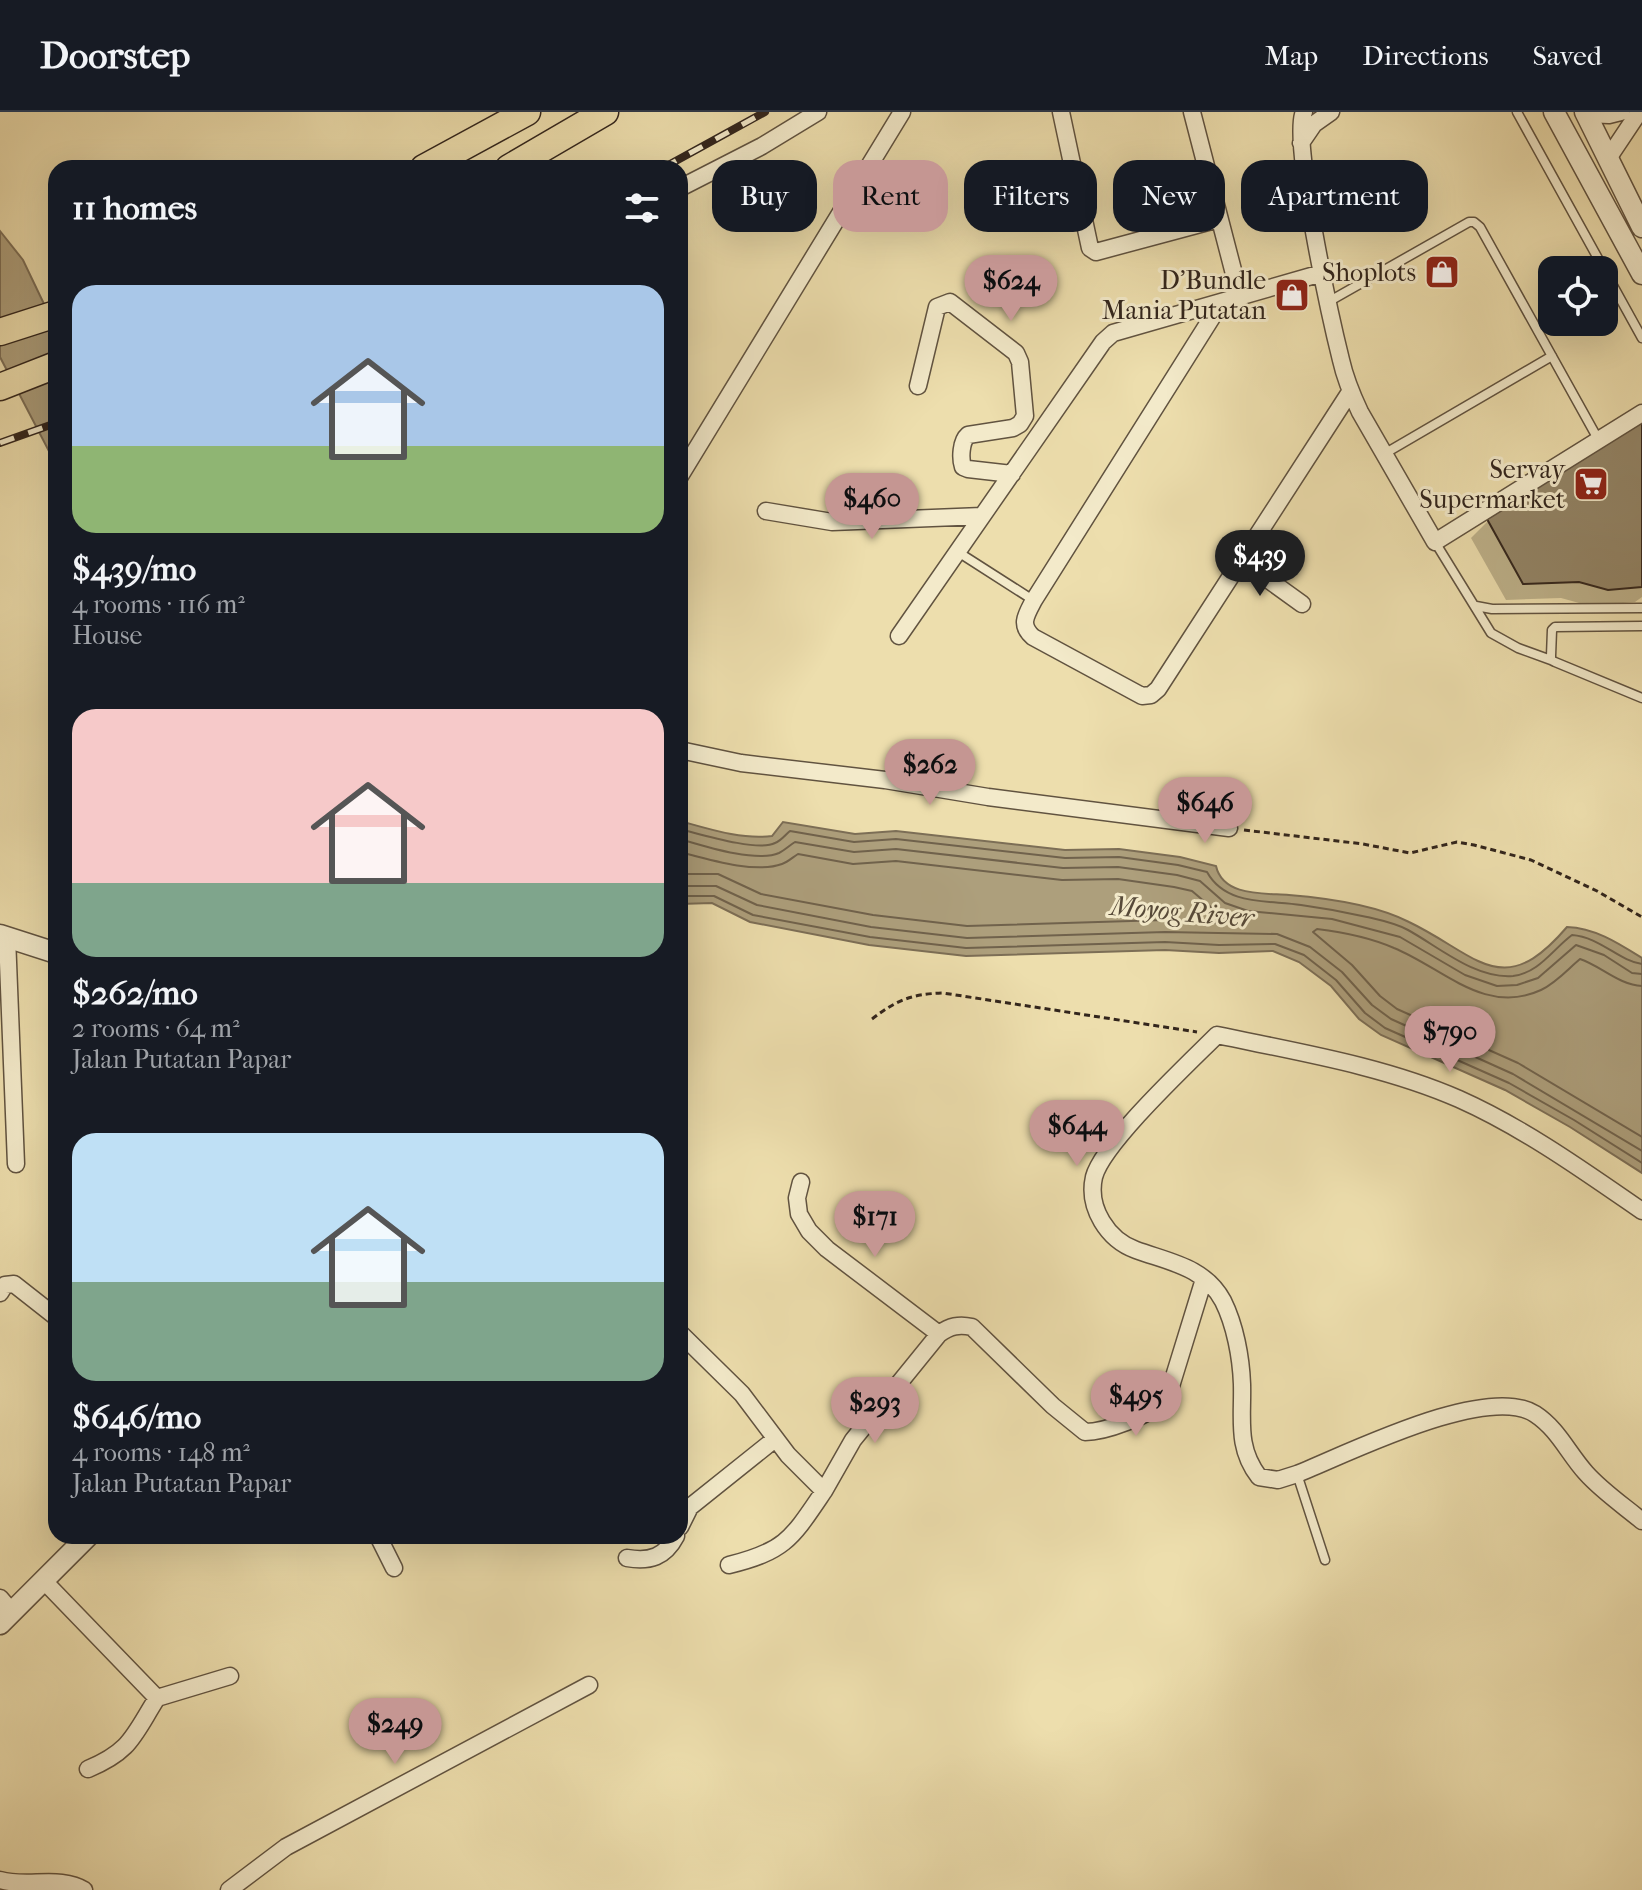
<!DOCTYPE html>
<meta charset="utf-8">
<style>
body{margin:0;font-family:"IM FELL French Canon",serif;background:#242831;color:#f1f3f6;height:100vh;display:flex;flex-direction:column;font-size:30px;white-space:nowrap}
*{box-sizing:border-box;margin:0}
p{font-size:26px;color:#9ea1a6}
.icon{flex:none;width:44px;height:44px;fill:none;stroke:currentColor;stroke-width:2;stroke-linecap:round;stroke-linejoin:round}
.map{position:relative;flex:1;overflow:hidden}
.drawer{position:absolute;left:48px;top:48px;width:640px;height:1384px;display:flex;flex-direction:column;background:#171b24;border-radius:24px;box-shadow:0 8px 32px #0002}
.drawer>*{flex:none}
.banner{position:absolute;left:712px;top:48px;width:760px;height:72px;display:flex;gap:16px}
.fabs{position:absolute;left:1538px;top:144px;display:grid;gap:16px}
.fabs a{display:grid;place-items:center;width:80px;height:80px;border-radius:16px;background:#171b24;box-shadow:0 8px 32px #0002;font-size:40px}
.price{position:absolute;translate:-50% -68px;padding:0 18px;border-radius:28px;background:#c59692;color:#111;font-size:26px;line-height:52px;filter:drop-shadow(0 2px 4px #0008)}
.price::after{content:'';position:absolute;left:50%;top:48px;width:24px;height:18px;margin-left:-12px;background:inherit;clip-path:polygon(0 0,100% 0,50% 100%)}
.price.active{background:#222;color:#fff}
ul{padding:0;list-style:none}
li{display:grid;align-content:center;gap:16px;height:424px;padding:0 24px}
li span{display:grid;place-items:center;height:248px;border-radius:24px;color:#555}
li>.icon{margin-inline-start:auto}
span .icon{width:144px;height:144px;fill:#fffc;stroke-width:1}
li b{font-size:34px}
h2{display:flex;justify-content:space-between;align-items:center;height:96px;padding:0 24px;font-size:34px}
.chip{padding:0 28px;border-radius:24px;background:#171b24;box-shadow:0 8px 32px #0002;font-size:28px;line-height:72px}
.chip.active{background:#c59692;color:#111}
header{display:flex;align-items:center;gap:48px;box-sizing:border-box;height:112px;padding:0 40px;background:#171b24;border-bottom:2px solid #363941}
header strong{font-size:38px}
nav{display:flex;gap:44px;margin-inline-start:auto;font-size:28px}
.map>svg:first-child{display:block}
.water{fill:#ad9f7c;stroke:#7c6e56;stroke-width:2}
.shadow{fill:#0003}
.lines{fill:none;stroke-linecap:round;stroke-linejoin:round}
.shore{stroke:#70624c;stroke-width:2}
.building{fill:#938567;stroke:#32251c;stroke-width:2}
.service-casing{stroke:#615340;stroke-width:11}
.minor-casing{stroke:#615340;stroke-width:19}
.tertiary-casing{stroke:#615340;stroke-width:23}
.trunk-casing{stroke:#32251c;stroke-width:29}
.path{stroke:#32251c;stroke-width:3;stroke-dasharray:6 4;stroke-linecap:butt}
.service{stroke:#f3eaca;stroke-width:8}
.minor{stroke:#f3eaca;stroke-width:16}
.tertiary{stroke:#f3eaca;stroke-width:20}
.trunk{stroke:#eddead;stroke-width:26}
.rail-casing{stroke:#32251c;stroke-width:8}
.rail{stroke:#f3eaca;stroke-width:5;stroke-dasharray:15;stroke-linecap:butt}
.labels{text-anchor:middle;stroke-width:6;stroke-linejoin:round;paint-order:stroke}
.poi-label{font-size:26px;fill:#32251c;stroke:#f3eaca;text-anchor:end}
.water-label{font-size:28px;font-style:italic;fill:#574a39;stroke:#f3eaca}
</style>
<header>
<strong>Doorstep</strong>
<nav><a>Map</a><a>Directions</a><a>Saved</a></nav>
</header>
<div class="map">
<svg width="1642" height="1778" viewBox="0 0 1642 1778">
<rect width="100%" height="100%" fill="#eddead"/>
<filter id="stains"><feTurbulence type="fractalNoise" baseFrequency=".0025" numOctaves="4"/><feColorMatrix values="0 0 0 0 .2 0 0 0 0 .09 0 0 0 0 .02 0 0 0 .5 -.17"/></filter>
<radialGradient id="worn" r=".72"><stop offset=".6" stop-color="#630" stop-opacity="0"/><stop offset="1" stop-color="#630" stop-opacity=".3"/></radialGradient>
<path class="water" d="M0 119 23 148 56 217V362L51 343 0 245Z
M680 709C709 717 742 728 772 724L783 710 855 722 896 719 1065 738 1119 737 1180 745 1216 754C1223 785 1265 781 1289 783 1326 786 1376 793 1409 810 1478 843 1502 891 1567 815 1595 816 1618 831 1642 846V1061L1570 1015 1505 978 1381 923 1359 907 1331 874 1299 850 1273 839 1219 841 1165 838 966 844 869 833 750 810 712 791 680 792Z"/>
<path class="shadow" d="M1642 312V485L1635 490 1590 494 1561 486 1506 488 1471 426 1488 409 1593 339Z"/>
<g class="lines">
<path class="shore" d="M680 717C700 722 758 740 775 731 781 729 786 722 790 719L854 730 896 727 1065 746 1119 745 1178 753 1207 760C1226 794 1267 788 1301 793 1323 796 1345 800 1367 805 1380 808 1395 811 1408 818 1439 835 1475 867 1513 864 1539 861 1553 837 1572 823 1600 825 1619 849 1642 852
M680 727C704 734 756 751 779 741 785 738 790 733 795 730L854 740 896 737 1063 756 1118 755 1177 763 1200 769 1225 791 1248 799 1332 807 1400 825 1465 863 1497 874 1517 873 1538 866 1576 833 1604 843 1632 861 1642 862
M680 740C707 747 755 762 782 752 788 750 793 745 798 742L853 752 896 749 1062 768 1118 767 1174 775 1192 779 1225 807 1219 811 1164 808 967 814 873 803 761 782 718 762H680
M680 774H716L757 793 871 815 967 826 1165 820 1277 822 1310 835 1342 860 1372 893 1391 907 1513 962 1642 1039
M680 784H714L753 803 870 825 966 836 1165 830 1219 833 1275 832 1304 843 1336 868 1365 901 1385 916 1509 971 1574 1008 1642 1051
M1642 874C1619 873 1601 854 1580 847 1568 857 1556 871 1541 878 1485 904 1443 856 1394 836 1371 826 1342 820 1317 817L1313 820 1352 853 1380 884 1397 897 1518 951 1642 1025"/>
</g>
<path class="building" d="M1642 309V475L1608 478 1579 470 1523 472 1487 407Z"/>
<g class="lines">
<g class="service-casing">
<path id="service" d="M1517 0 1642 226
M1328 190 1469 110H1474L1480 115 1598 327
M1384 342 1552 244
M1435 430 1491 521 1518 536 1551 548
M958 440 1033 488
M1476 494 1492 497 1642 496
M1642 514 1555 515 1552 518 1551 544V548L1555 550 1642 586
M1297 1362 1325 1448"/>
</g>
<g class="minor-casing">
<path id="minor" d="M1061 0 1090 136 1096 140 1219 107
M1192 0 1240 185
M1304 0C1290 23 1332 212 1341 248 1345 266 1352 283 1360 300L1435 430 1642 301
M1586 2 1609 3 1621 0
M1301 31 1314 12 1331 0
M1609 45 1639 0
M680 76 762 34 818 0
M1221 191 1034 488C1026 503 1019 513 1033 525L1142 584 1151 583 1158 577 1350 280
M918 274 937 195 950 190 1016 241 1020 250 1025 304 1020 312 1013 316 968 323C961 329 960 346 963 355L968 357 1012 362
M680 364 902 0
M766 399 832 410 982 404
M1241 448 1302 492
M899 524 1103 230 1113 221 1322 161
M680 638 741 651 885 668 988 685 1229 716
M7 825 16 1052
M801 1070 797 1086 799 1102 809 1119 827 1137 939 1222
M0 1181 5 1173 14 1172 56 1205
M680 1221 742 1282 788 1343 824 1379 853 1328 939 1222C950 1214 959 1212 972 1215L1053 1294 1085 1320C1105 1320 1149 1304 1163 1289 1168 1284 1170 1278 1172 1271L1204 1167
M1642 1409C1624 1394 1602 1379 1586 1361 1568 1341 1558 1317 1535 1302 1487 1271 1347 1342 1297 1362L1278 1368 1259 1365C1236 1335 1243 1307 1242 1272 1241 1245 1235 1213 1223 1189 1205 1155 1169 1150 1136 1138 1108 1128 1087 1096 1094 1065 1103 1031 1189 951 1217 923 1297 940 1384 954 1459 987 1524 1016 1584 1059 1642 1099
M680 1415 690 1395 775 1327
M378 1424 394 1456
M627 1446C650 1450 665 1445 676 1424
M729 1453C786 1439 792 1426 824 1379
M44 1469 157 1586 230 1564
M0 1486 12 1500
M88 1657C131 1639 133 1624 157 1586
M0 1768C26 1776 61 1763 84 1778
M229 1778 286 1735 589 1573"/>
</g>
<g class="tertiary-casing">
<path id="tertiary" d="M1554 0 1642 162
M1585 0 1642 115
M0 823 56 841
M0 1512 88 1424"/>
</g>
<g class="trunk-casing">
<path id="trunk" d="M424 56 527 0
M509 56 605 0
M0 220 56 202
M0 275 56 253"/>
</g>
<path class="path" d="M1244 718 1363 732 1410 741 1457 730 1474 733 1531 748 1597 779 1642 805
M872 907C897 888 911 882 943 881L1197 920"/>
<use href="#service" class="service"/>
<use href="#minor" class="minor"/>
<use href="#tertiary" class="tertiary"/>
<use href="#trunk" class="trunk"/>
<g class="rail-casing">
<path id="rail" d="M663 56 765 0
M0 331 56 311"/>
</g>
<use href="#rail" class="rail"/>
</g>
<defs>
<g id="shop-square" transform="scale(1.8)"><rect x="-9" y="-9" width="18" height="18" rx="4" fill="#8f2418" stroke="#f3eaca"/><path d="M-5-2.5h2.3a2.7 3.5 0 0 1 5.4 0H5L5.5 6h-11ZM-1.5-2.5h3a1.5 2.3 0 0 0-3 0Z" fill="#fff"/></g>
<g id="supermarket-square" transform="scale(1.8)"><rect x="-9" y="-9" width="18" height="18" rx="4" fill="#8f2418" stroke="#f3eaca"/><path d="M-6-5.5h2.5l.6 2H6L4.5 2H-2.5L-4.4-4H-6ZM-1.5 3.2a1.3 1.3 0 1 0 .1 0ZM3 3.2a1.3 1.3 0 1 0 .1 0Z" fill="#fff"/></g>
</defs>
<g fill-rule="evenodd">
<use href="#shop-square" x="1442" y="160"/>
<use href="#shop-square" x="1292" y="183"/>
<use href="#supermarket-square" x="1591" y="372"/>
</g>
<g class="labels">
<g class="poi-label">
<text x="1416" y="169">Shoplots</text>
<text x="1266" y="177">D'Bundle<tspan x="1266" dy="30">Mania Putatan</tspan></text>
<text x="1565" y="366">Servay<tspan x="1565" dy="30">Supermarket</tspan></text>
</g>
<g class="water-label">
<text transform="translate(1182 799) rotate(5)" y="10">Moyog River</text>
</g>
</g>
<rect width="100%" height="100%" filter="url(#stains)"/>
<rect width="100%" height="100%" fill="url(#worn)"/>
</svg>
<div class="fabs">
<a><svg class="icon" aria-label="locate" viewBox="0 0 24 24"><circle cx="12" cy="12" r="6"/><path d="M12 2v4M12 18v4M2 12h4M18 12h4"/></svg></a>
</div>
<b class="price" style="left:1011px;top:211px">$624</b>
<b class="price" style="left:872px;top:429px">$460</b>
<b class="price active" style="left:1260px;top:486px">$439</b>
<b class="price" style="left:930px;top:695px">$262</b>
<b class="price" style="left:1205px;top:733px">$646</b>
<b class="price" style="left:1450px;top:962px">$790</b>
<b class="price" style="left:1077px;top:1056px">$644</b>
<b class="price" style="left:875px;top:1147px">$171</b>
<b class="price" style="left:1136px;top:1326px">$495</b>
<b class="price" style="left:875px;top:1333px">$293</b>
<b class="price" style="left:395px;top:1654px">$249</b>
<div class="banner">
<a class="chip">Buy</a>
<a class="chip active">Rent</a>
<a class="chip">Filters</a>
<a class="chip">New</a>
<a class="chip">Apartment</a>
</div>
<section class="drawer">
<h2>11 homes<svg class="icon" aria-label="filters" viewBox="0 0 24 24"><path d="M4 7h16M4 17h16"/><circle cx="9" cy="7" r="2"/><circle cx="15" cy="17" r="2"/></svg></h2>
<ul>
<li><span style="background:linear-gradient(#a9c7e8 65%,#8fb573 0)"><svg class="icon" aria-label="home" viewBox="0 0 24 24"><path d="M3 11l9-7 9 7M6 9v11h12V9"/></svg></span><div><b>$439/mo</b><p>4 rooms · 116 m²</p><p>House</p></div></li>
<li><span style="background:linear-gradient(#f6c9c9 70%,#7fa58c 0)"><svg class="icon" aria-label="home" viewBox="0 0 24 24"><path d="M3 11l9-7 9 7M6 9v11h12V9"/></svg></span><div><b>$262/mo</b><p>2 rooms · 64 m²</p><p>Jalan Putatan Papar</p></div></li>
<li><span style="background:linear-gradient(#bfe0f5 60%,#7fa58c 0)"><svg class="icon" aria-label="home" viewBox="0 0 24 24"><path d="M3 11l9-7 9 7M6 9v11h12V9"/></svg></span><div><b>$646/mo</b><p>4 rooms · 148 m²</p><p>Jalan Putatan Papar</p></div></li>
</ul>
</section>
</div>
